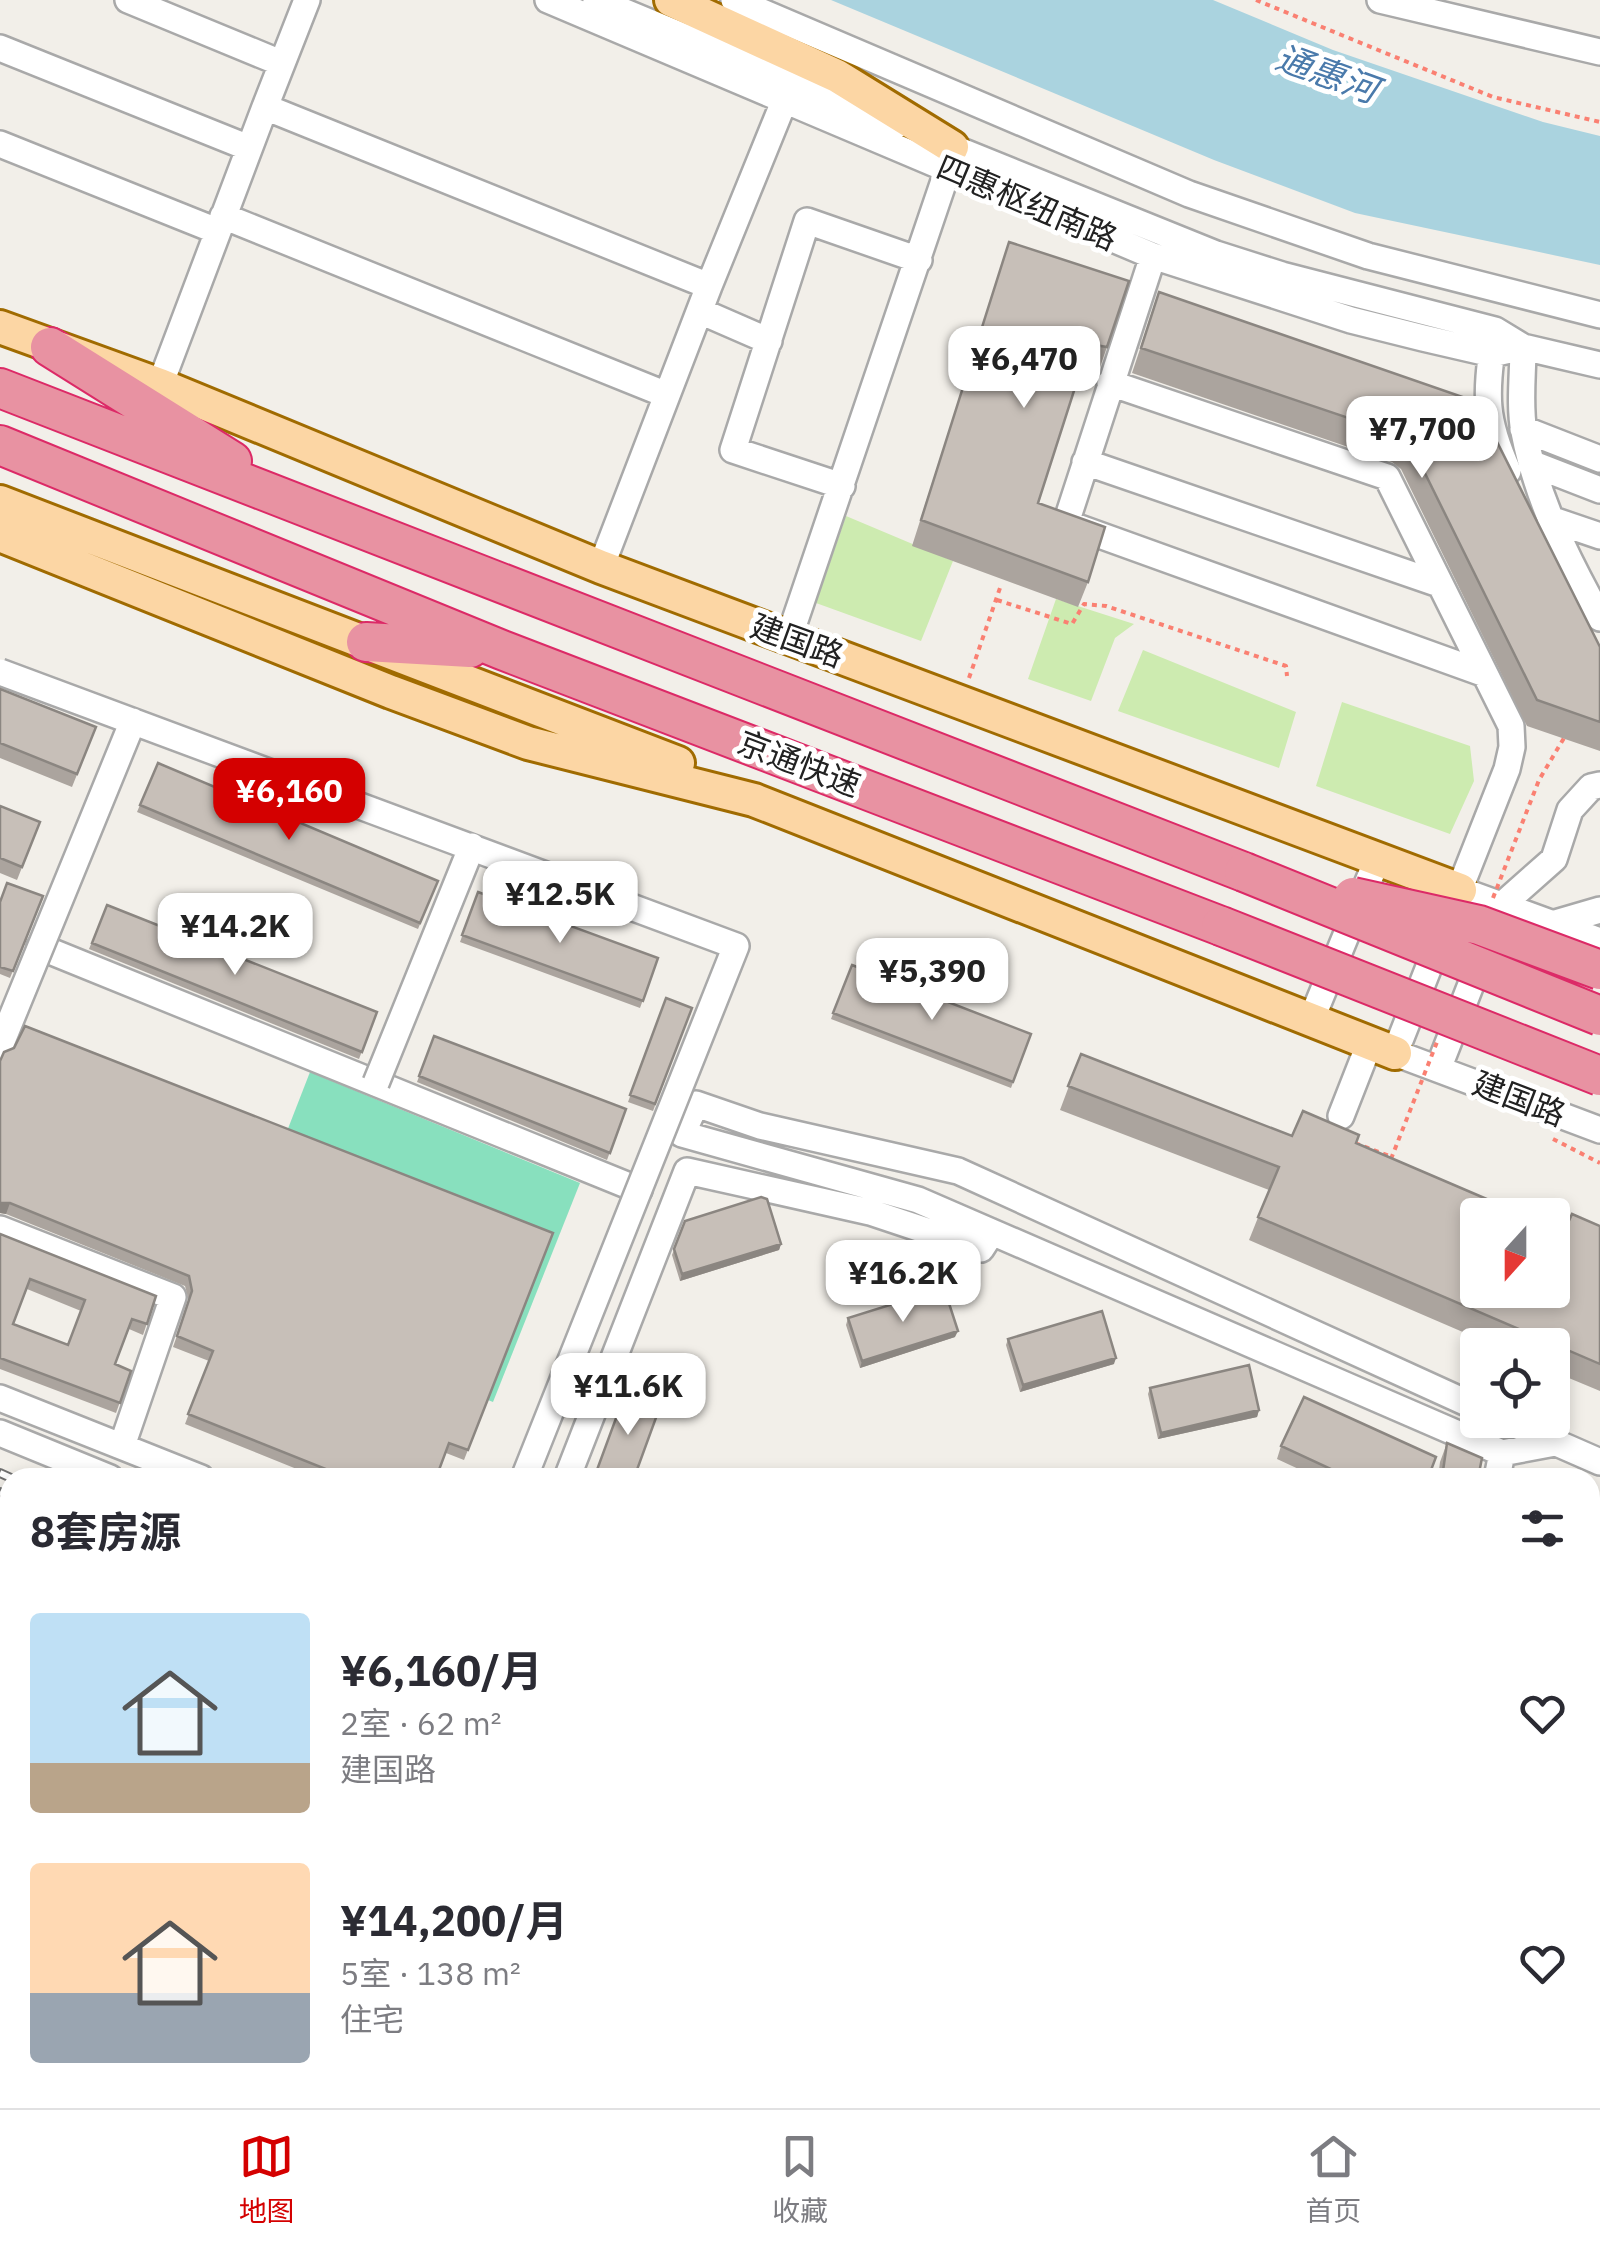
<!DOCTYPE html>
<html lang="zh">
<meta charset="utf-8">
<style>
body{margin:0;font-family:"IBM Plex Sans","Noto Sans SC",sans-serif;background:#f2f2f3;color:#2b2b33;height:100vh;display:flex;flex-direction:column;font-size:38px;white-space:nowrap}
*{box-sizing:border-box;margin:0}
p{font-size:32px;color:#7c7c81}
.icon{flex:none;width:55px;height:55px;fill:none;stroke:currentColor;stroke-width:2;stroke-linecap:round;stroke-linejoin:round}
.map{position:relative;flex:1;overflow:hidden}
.drawer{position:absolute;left:0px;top:1468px;width:1600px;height:642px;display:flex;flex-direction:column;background:#fff;border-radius:30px 30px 0 0;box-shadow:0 5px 15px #0003}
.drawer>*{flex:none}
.needle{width:65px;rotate:201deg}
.tools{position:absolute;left:1460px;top:1198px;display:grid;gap:20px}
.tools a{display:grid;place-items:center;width:110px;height:110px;border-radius:10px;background:#fff;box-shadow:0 5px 15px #0003;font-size:50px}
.price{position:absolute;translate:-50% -85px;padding:0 22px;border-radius:20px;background:#fff;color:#222;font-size:32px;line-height:65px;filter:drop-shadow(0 2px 5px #0008)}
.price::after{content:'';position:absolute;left:50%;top:60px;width:30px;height:22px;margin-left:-15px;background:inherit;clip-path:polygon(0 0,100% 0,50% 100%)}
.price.on{background:#d40000;color:#fff}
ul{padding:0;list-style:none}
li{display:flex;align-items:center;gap:30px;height:250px;padding:0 30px}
li span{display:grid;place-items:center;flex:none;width:280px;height:200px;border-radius:10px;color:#555}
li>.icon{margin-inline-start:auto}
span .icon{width:120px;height:120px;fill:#fffc;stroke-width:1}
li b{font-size:42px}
h2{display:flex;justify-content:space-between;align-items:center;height:120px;padding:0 30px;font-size:42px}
.tabs{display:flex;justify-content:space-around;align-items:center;height:140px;border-top:2px solid #e1e1e2;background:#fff;font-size:28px;color:#7c7c81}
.tabs a{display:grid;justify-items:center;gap:5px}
.tabs .on{color:#d40000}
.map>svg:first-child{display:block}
.grass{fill:#cdebb0}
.pitch{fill:#88e0be}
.water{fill:#aad3df}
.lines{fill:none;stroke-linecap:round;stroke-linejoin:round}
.minor-casing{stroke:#a9a9a9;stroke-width:30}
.major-casing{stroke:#a06b00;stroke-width:38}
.highway-casing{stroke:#dc2a67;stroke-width:42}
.path{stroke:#fa8072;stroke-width:4;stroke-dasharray:5 5;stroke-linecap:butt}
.minor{stroke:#fff;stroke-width:25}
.major{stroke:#fcd6a4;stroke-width:32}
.highway{stroke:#e892a2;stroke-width:38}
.rail-casing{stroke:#707070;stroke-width:10}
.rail{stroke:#fff;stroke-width:6;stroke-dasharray:19;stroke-linecap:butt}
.minor-bridge-casing{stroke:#a9a9a9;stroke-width:30;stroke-linecap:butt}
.highway-bridge-casing{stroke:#dc2a67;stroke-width:42;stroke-linecap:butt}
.path-bridge{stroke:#fa8072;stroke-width:4;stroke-dasharray:5 5;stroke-linecap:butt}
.minor-bridge{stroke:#fff;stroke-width:25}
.highway-bridge{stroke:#e892a2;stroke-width:38}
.wall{fill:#aba49e;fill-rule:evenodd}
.shaded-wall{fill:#8b8681}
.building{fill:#c7bfb8;stroke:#8b8681;stroke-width:2.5;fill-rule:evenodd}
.labels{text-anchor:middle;stroke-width:10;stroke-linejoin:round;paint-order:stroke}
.street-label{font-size:32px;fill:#222;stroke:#fff}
.water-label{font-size:35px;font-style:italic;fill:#4a7aab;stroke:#fff}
</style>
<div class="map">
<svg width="1600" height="2108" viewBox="0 0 1600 2108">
<rect width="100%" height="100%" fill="#f2efe9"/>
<path class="grass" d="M846 516 953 561 921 641 816 603Z
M1056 599 1134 624 1115 638 1091 701 1028 679Z
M1143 650 1296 712 1279 768 1118 711Z
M1342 702 1470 746 1474 781 1450 834 1316 786Z"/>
<path class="pitch" d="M310 1072 580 1183 493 1402 224 1293Z"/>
<path class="water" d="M831 0H1213L1333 50 1543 122 1600 136V265L1355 213 1214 160Z"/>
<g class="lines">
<g class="minor-casing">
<path id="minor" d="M128 0 281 63
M548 0 1153 256 1351 320 1423 338 1492 354 1523 347
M596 0 897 125
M734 0 1189 194 1368 256 1600 315
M1380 0 1600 52
M0 48 249 148
M265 107 307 0
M934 140 1216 254 1282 275 1495 330 1523 347 1600 365
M0 144 217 231
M223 216 667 395
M1153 256 1066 523 1485 674
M709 286 785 99
M700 311 769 341
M1493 340C1486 397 1484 417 1508 471
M1523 347C1523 374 1519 405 1524 432 1537 499 1567 559 1600 618
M1110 383 1387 477 1511 726 1512 747 1507 769 1395 1053 1600 1130
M160 385 265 107 709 286 601 567
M1523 429 1600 459
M1085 462 1439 584
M1533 464 1600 490
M842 486 733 450 807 221 919 260
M1550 519 1600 536
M789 638 948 169
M1460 890 1600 941
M1552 924 1600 910
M40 947 639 1190
M1312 1018 1377 860
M1438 1069 1502 905 1554 859 1570 810 1591 787 1600 785
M1341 1116 1370 1042
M0 1229 173 1297 122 1446
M0 1398 201 1478
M1478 1408 958 1171 760 1126 696 1104 682 1134 918 1200 1502 1453 1555 1443
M1504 1420 1600 1462
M0 1433 110 1478
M567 1478 687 1171 870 1212 981 1249 992 1232
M1497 1478 1502 1453
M0 1571 10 1575
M0 2058 10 2062
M1590 2064 1600 2068
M108 2100 128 2108
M1312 2100 1332 2108
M1189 2108 1192 2100"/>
</g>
<g class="major-casing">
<path id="major" d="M671 0 837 76 952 147
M0 327 160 385 601 567 1460 890
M0 502 678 763
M0 535 391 692 528 743 754 800 1395 1053"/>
</g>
<g class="highway-casing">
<path id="highway" d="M50 347 232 461
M0 388 1244 872
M0 445 502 650 1221 926
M366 642 470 648"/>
</g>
<path class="path" d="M1256 0 1493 97 1600 122
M997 600 1072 624 1084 604 1106 606 1286 666 1287 676
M969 678 1000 588
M1553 1139 1600 1163
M1355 1143 1392 1157"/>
<use href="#minor" class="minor"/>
<use href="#major" class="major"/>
<use href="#highway" class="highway"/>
<g class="rail-casing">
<path id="rail" d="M0 1473 11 1478
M0 1492 10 1497
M1482 2100 1502 2108
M1519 2100 1538 2108"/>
</g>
<use href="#rail" class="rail"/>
<g class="minor-bridge-casing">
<path id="minor-bridge" d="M0 672 736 946 524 1478
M0 1046 133 721
M376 1083 472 846"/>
</g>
<g class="highway-bridge-casing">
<path id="highway-bridge" d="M1244 872 1600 1016
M1353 897 1479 925 1600 970
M1221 926 1600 1076"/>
</g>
<path class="path-bridge" d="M1493 898 1539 780 1564 738
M1391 1159 1437 1042"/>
<use href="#minor-bridge" class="minor-bridge"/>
<use href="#highway-bridge" class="highway-bridge"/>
</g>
<path class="wall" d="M1009 242 1107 347 1098 373 1081 369 1038 503 1088 582 1078 607 912 546Z
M1159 292 1477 402 1600 647V751L1527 726 1401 469 1392 462 1132 373Z
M0 689 96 727 72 787 0 758Z
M158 763 438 881 418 929 137 812Z
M0 806 40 822 17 880 0 873Z
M478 892 658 958 640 1008 460 942Z
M43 896 10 978 0 974V902Z
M107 905 377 1012 359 1059 89 949Z
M852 965 1031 1034 1011 1088 831 1019Z
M666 998 692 1008 653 1111 628 1102Z
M434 1036 626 1109 607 1160 417 1082Z
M1081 1054 1292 1136 1356 1143 1564 1232 1600 1226V1391L1552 1371V1345H1493L1249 1240 1269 1190 1060 1110Z
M0 1061 553 1233 464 1460 446 1453 436 1478H319L185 1424 209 1361 173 1347 189 1301 185 1286 6 1214 0 1213Z
M685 1221 781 1244 779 1250 680 1281 672 1255Z
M0 1234 156 1296 143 1335 129 1329 115 1365 131 1371 116 1413 0 1369ZM27 1289 81 1311 68 1345 13 1324Z
M848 1318 955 1337 860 1368 846 1325Z
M1008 1339 1114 1364 1020 1392 1006 1345Z
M1150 1388 1259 1410 1257 1417 1158 1439 1148 1394Z
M1447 1443 1478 1478H1438L1440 1462Z
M1281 1446 1428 1478H1318L1277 1459Z
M1590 1543 1600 1547V1675L1590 1672Z
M0 1635 10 1639V1690L0 1687Z
M1590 1788 1600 1792V1916L1590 1912Z
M0 1938 10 1941V1995L0 1992Z
M264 2100H410L430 2108H284Z
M854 2100 851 2108H760L741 2101Z"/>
<path class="shaded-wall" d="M0 1203H10L6 1214 0 1213Z
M781 1244 779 1250 680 1281 682 1274Z
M958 1331 955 1337 860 1368 862 1361Z
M1116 1358 1114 1364 1020 1392 1023 1385Z
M1259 1410 1257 1417 1158 1439 1161 1433Z"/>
<path class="building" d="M1009 242 1129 281 1107 347 1089 344 1038 503 1105 527 1088 582 921 520Z
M1159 292 1477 402 1600 647V722L1537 700 1410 443 1402 436 1141 348Z
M0 689 96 727 77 774 0 743Z
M158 763 438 881 420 923 140 805Z
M0 806 40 822 22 867 0 858Z
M7 883 43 896 13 971 0 967V902Z
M478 892 658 958 643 1001 462 935Z
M107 905 377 1012 362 1052 92 943Z
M852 965 1031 1034 1013 1082 833 1013Z
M666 998 692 1008 655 1104 630 1095Z
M25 1026 553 1233 468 1450 449 1443 436 1478H348L188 1414 213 1351 177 1336 192 1291 189 1276 10 1203H0V1061L4 1052 14 1048Z
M434 1036 626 1109 610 1153 419 1076Z
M1081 1054 1292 1136 1303 1111 1359 1135 1356 1143 1524 1215H1478V1290H1552V1227L1564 1232 1572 1214 1600 1226V1364L1258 1217 1279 1167 1068 1086Z
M761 1197 767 1199 781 1244 682 1274 674 1249 685 1221Z
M0 1234 156 1296 147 1324 132 1319 115 1364 131 1371 120 1403 0 1358ZM30 1279 85 1300 68 1345 13 1324Z
M944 1288 958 1331 862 1361 848 1318Z
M1102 1311 1116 1358 1023 1385 1008 1339Z
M1249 1365 1259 1410 1161 1433 1150 1388Z
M626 1391 661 1404 634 1478H594Z
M1304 1397 1436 1457 1428 1478H1350L1281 1446Z
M1447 1443 1482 1458 1478 1478H1442Z
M1590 1543 1600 1547V1668L1590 1664Z
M0 1635 10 1639V1683L0 1679Z
M1590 1788 1600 1792V1909L1590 1905Z
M0 1938 10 1941V1988L0 1984Z
M282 2100H410L430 2108H302Z
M759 2100H854L851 2108H779Z"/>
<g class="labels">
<g class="street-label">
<text transform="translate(1027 203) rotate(23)" y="11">四惠枢纽南路</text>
<text transform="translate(797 641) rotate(20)" y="11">建国路</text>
<text transform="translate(799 764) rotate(21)" y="11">京通快速</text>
<text transform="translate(1519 1099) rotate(21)" y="11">建国路</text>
</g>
<g class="water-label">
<text transform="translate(1327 74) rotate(20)" y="12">通惠河</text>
</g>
</g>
</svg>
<div class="tools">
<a><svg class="needle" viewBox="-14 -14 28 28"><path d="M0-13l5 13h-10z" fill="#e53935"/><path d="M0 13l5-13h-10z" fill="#7c7c81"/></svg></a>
<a><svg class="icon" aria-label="locate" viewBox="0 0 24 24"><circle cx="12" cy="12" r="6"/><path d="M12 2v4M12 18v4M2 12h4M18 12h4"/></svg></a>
</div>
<b class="price" style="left:1024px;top:411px">¥6,470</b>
<b class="price" style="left:1422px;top:481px">¥7,700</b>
<b class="price on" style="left:289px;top:843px">¥6,160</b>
<b class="price" style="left:560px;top:946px">¥12.5K</b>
<b class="price" style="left:235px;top:978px">¥14.2K</b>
<b class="price" style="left:932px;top:1023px">¥5,390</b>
<b class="price" style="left:903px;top:1325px">¥16.2K</b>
<b class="price" style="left:628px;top:1438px">¥11.6K</b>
<section class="drawer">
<h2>8套房源<svg class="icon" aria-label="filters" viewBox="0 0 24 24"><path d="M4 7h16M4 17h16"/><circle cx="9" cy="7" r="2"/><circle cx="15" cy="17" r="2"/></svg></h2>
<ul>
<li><span style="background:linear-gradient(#bfe0f5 75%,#b9a48a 0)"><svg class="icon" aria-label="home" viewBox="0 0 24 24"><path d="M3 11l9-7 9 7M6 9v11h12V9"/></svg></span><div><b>¥6,160/月</b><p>2室 · 62 m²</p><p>建国路</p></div><svg class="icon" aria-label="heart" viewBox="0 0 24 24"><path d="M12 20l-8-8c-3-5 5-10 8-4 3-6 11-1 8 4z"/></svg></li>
<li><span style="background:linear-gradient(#ffd9b3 65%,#9aa5b1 0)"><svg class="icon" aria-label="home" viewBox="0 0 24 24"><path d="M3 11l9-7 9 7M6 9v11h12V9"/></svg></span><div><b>¥14,200/月</b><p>5室 · 138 m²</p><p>住宅</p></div><svg class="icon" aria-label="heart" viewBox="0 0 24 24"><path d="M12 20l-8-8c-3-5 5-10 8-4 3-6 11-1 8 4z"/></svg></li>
</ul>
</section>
</div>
<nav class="tabs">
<a class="on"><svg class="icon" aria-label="map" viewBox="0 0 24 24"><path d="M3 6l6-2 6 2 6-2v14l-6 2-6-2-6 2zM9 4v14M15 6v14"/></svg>地图</a>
<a><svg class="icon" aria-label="saved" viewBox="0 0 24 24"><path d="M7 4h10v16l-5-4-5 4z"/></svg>收藏</a>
<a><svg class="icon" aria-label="home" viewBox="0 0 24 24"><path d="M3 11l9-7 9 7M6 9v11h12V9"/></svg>首页</a>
</nav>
